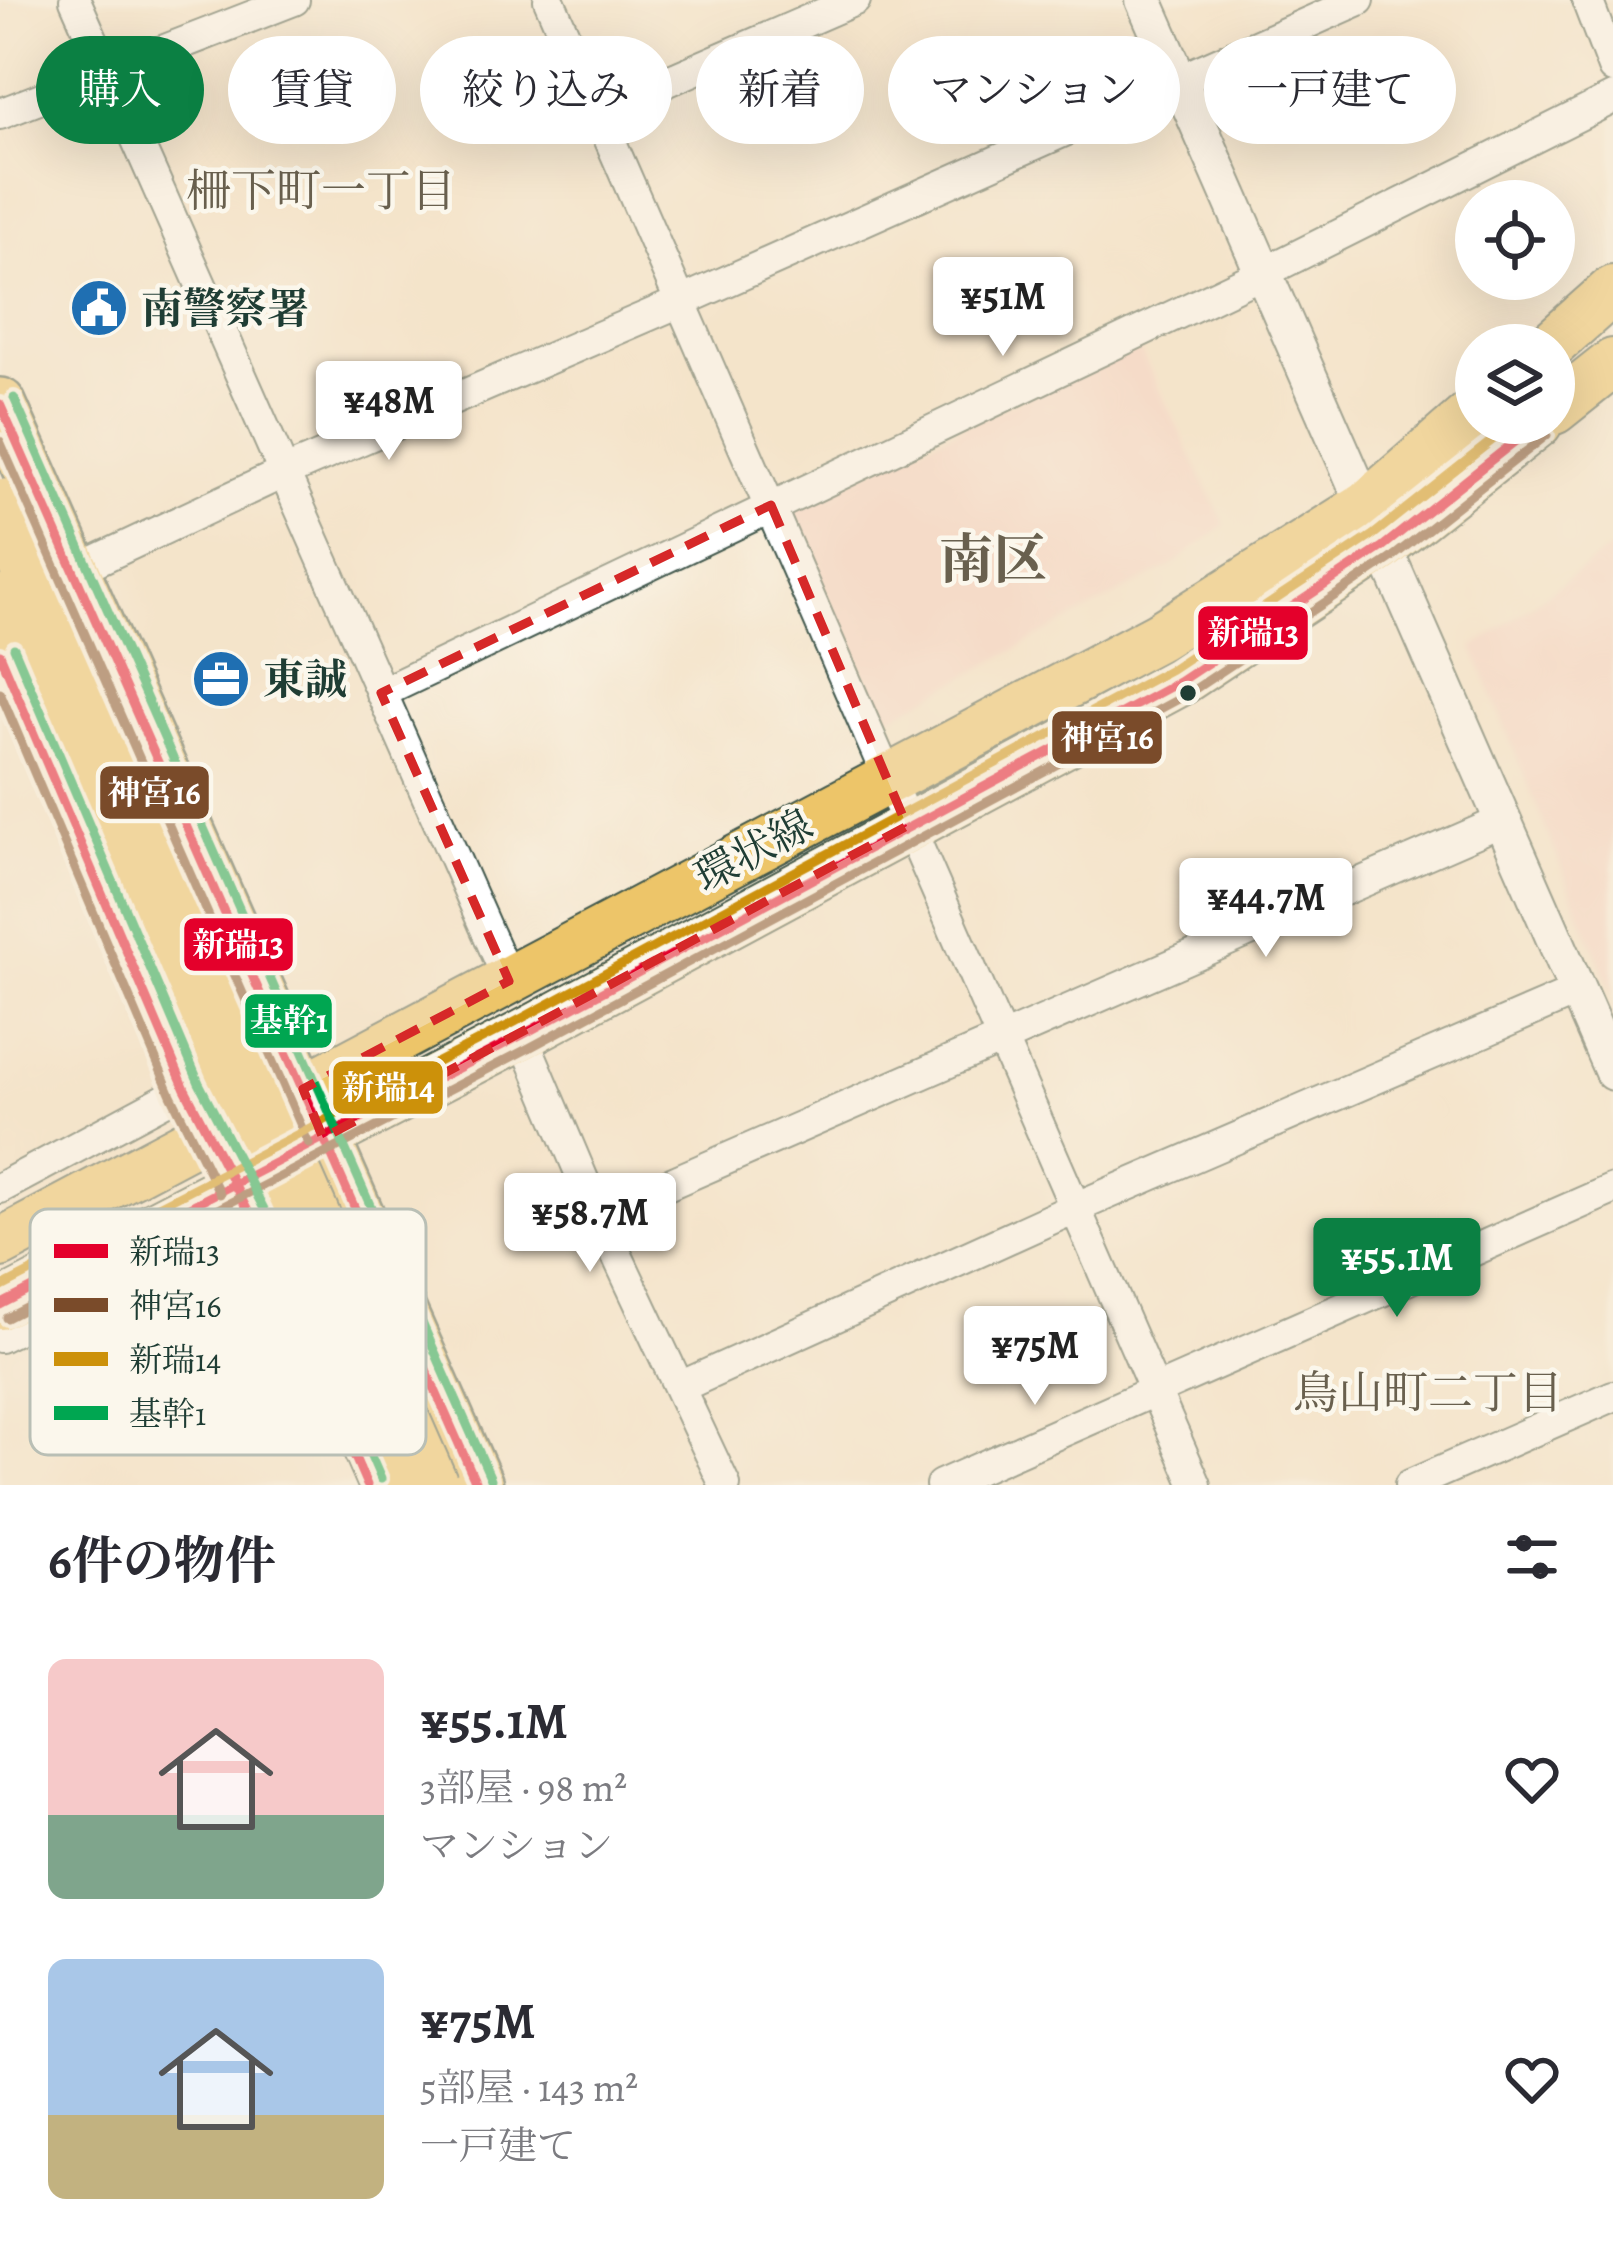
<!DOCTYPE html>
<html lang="ja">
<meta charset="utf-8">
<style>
body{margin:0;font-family:Alegreya,"Noto Serif JP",serif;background:#f2f2f3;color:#2b2b33;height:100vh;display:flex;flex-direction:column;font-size:45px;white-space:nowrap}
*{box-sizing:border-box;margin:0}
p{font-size:39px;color:#7c7c81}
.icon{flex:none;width:66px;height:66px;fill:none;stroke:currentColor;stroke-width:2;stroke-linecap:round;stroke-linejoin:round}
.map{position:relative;height:1485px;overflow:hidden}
.panel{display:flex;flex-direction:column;background:#fff;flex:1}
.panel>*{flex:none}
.hud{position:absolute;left:36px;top:36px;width:1542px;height:108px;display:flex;gap:24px}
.tools{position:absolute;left:1455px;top:180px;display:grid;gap:24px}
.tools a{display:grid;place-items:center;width:120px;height:120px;border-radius:50%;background:#fff;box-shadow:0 12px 48px #0002;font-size:60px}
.price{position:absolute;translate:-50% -102px;padding:0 27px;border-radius:12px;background:#fff;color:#222;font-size:39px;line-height:78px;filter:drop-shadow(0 3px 6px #0008)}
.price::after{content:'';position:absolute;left:50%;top:72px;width:36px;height:27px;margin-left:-18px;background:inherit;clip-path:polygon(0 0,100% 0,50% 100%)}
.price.selected{background:#0b8043;color:#fff}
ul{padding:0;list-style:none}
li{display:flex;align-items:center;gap:36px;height:300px;padding:0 48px}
li span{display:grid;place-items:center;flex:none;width:336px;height:240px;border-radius:18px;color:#555}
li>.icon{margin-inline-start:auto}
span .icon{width:144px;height:144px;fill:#fffc;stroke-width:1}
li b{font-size:51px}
h2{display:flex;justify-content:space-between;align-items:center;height:144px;padding:0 48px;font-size:51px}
.chip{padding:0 42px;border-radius:54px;background:#fff;box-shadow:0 12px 48px #0002;font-size:42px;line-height:108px}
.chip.selected{background:#0b8043;color:#fff}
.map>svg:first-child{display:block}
.built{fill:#f7d1c6}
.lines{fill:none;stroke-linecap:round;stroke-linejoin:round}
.minor-casing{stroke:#3f564b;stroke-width:34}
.tertiary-casing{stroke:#3f564b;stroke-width:40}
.primary-casing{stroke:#3f564b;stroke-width:52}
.trunk-casing{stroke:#3f564b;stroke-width:56}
.minor{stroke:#fff;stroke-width:30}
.tertiary{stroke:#fff;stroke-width:36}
.primary{stroke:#edc569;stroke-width:48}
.trunk{stroke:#edc569;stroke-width:51}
.motorway-bridge-casing{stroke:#3f564b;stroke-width:58;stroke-linecap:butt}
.motorway-bridge{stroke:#edc569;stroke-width:54}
.bus-1-casing{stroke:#fbf7ec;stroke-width:18}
.bus-2-casing{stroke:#fbf7ec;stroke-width:18}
.bus-3-casing{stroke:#fbf7ec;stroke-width:18}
.bus-4-casing{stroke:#fbf7ec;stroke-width:18}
.bus-1{stroke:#e4002b;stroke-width:9}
.bus-2{stroke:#7a4b2a;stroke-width:9}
.bus-3{stroke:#cc910a;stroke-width:9}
.bus-4{stroke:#00a651;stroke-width:9}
.marked{fill:none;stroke:#d62828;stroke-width:9;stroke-dasharray:24 15;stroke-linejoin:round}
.bus-dot{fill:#1f3d34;stroke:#fbf7ec;stroke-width:4.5}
.labels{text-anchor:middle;stroke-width:9;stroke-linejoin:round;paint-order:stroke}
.poi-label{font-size:42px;font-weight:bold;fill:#1f3d34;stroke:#fbf7ec;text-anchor:start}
.street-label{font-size:42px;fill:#1f3d34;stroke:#fbf7ec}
.neighbourhood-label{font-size:45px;fill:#69604e;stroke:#fbf7ec}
.district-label{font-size:54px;font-weight:bold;fill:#69604e;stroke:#fbf7ec}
.key{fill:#fbf7ec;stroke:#b9bfb5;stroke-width:3}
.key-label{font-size:33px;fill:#1f3d34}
.line-badge{stroke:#fbf7ec;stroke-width:4.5}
.badge-label{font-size:33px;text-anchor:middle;font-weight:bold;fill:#fff}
</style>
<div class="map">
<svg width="1613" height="1485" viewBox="0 0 1613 1485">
<rect width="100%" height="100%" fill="#fbf7ec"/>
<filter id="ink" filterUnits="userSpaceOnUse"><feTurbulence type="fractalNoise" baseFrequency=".00833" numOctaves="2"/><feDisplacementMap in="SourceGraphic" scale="24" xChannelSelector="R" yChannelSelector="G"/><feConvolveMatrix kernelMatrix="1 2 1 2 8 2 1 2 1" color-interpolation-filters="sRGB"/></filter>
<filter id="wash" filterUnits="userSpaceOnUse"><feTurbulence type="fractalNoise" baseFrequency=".004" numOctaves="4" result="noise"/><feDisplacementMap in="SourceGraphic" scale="48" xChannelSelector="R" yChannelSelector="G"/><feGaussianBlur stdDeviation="2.7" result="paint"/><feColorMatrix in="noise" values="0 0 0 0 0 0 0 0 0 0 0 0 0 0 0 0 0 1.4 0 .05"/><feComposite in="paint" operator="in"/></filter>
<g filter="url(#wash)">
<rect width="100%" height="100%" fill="#f4e4cb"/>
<path class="built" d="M1137 344 1225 525 1169 567 892 716 881 711 792 518 797 505Z
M1613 547V996L1473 648Z"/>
</g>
<g filter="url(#ink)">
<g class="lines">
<g class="minor-casing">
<path id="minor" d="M75 0 509 981
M549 0 1196 1485
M1587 0 1613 68
M599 111 855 0
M0 114 294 0
M74 571 283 473 680 302 1359 0
M381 693 1263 273 1613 98
M522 1035 598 1215 725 1485
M0 1188 185 1089
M598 1215 1502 821
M0 1337 250 1215
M680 1387 1077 1207 1578 991
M941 1485 1613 1189
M1410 1485 1613 1396"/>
</g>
<g class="tertiary-casing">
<path id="tertiary" d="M1144 0 1613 1072"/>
</g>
<g class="primary-casing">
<path id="primary" d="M1551 345 1613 290
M1554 410 1613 363
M0 1243 208 1133 303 1089 1159 636 1367 505 1476 410
M0 1305 522 1035 1179 682 1382 547 1538 423"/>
</g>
<g class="trunk-casing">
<path id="trunk" d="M0 404 477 1485"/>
</g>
<use href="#minor" class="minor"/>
<use href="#tertiary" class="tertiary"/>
<use href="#primary" class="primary"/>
<use href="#trunk" class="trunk"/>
<g class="motorway-bridge-casing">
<path id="motorway-bridge" d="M0 506 431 1485
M0 603 387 1485"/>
</g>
<use href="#motorway-bridge" class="motorway-bridge"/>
<g class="bus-1-casing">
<path id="bus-1" d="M0 404 477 1485
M0 654 185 1089 250 1215 367 1485
M0 1305 522 1035 1179 682 1382 547 1538 423"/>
</g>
<g class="bus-2-casing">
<path id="bus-2" d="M0 441 309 1144
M0 692 171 1095 220 1194
M7 1318 529 1048 1186 695 1390 559 1547 435"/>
</g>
<g class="bus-3-casing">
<path id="bus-3" d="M0 1288 515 1022 1171 669 1373 535 1514 423"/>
</g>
<g class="bus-4-casing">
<path id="bus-4" d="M14 398 491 1479
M14 648 199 1083 264 1209 381 1479"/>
</g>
<use href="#bus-1" class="bus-1"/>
<use href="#bus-2" class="bus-2"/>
<use href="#bus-3" class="bus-3"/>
<use href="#bus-4" class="bus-4"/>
</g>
</g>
<path d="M0 0H1613V1485H0ZM771 505 907 826 323 1138 303 1089 509 981 381 693Z" fill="#f4e4cb" fill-opacity=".55" fill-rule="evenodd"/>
<path class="marked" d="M771 505 907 826 323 1138 303 1089 509 981 381 693Z"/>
<defs>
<g id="civic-disc" transform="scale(3)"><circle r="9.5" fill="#1f6fb2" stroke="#fbf7ec"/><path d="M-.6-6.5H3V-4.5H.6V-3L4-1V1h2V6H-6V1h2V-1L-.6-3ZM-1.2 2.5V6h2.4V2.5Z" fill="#fff"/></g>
<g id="office-disc" transform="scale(3)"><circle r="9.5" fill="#1f6fb2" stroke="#fbf7ec"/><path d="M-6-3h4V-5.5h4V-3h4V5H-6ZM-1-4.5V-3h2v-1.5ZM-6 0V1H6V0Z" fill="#fff"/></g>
</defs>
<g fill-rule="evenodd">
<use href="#civic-disc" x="99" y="308"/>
<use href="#office-disc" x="221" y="679"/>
</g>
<circle class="bus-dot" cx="1188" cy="693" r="10"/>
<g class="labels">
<g class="poi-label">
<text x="141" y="323">南警察署</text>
<text x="263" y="694">東誠</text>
</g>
<g class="street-label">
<text transform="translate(753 850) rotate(-28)" y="15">環状線</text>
</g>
<g class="neighbourhood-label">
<text x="321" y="206">柵下町一丁目</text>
<text x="1428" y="1408">鳥山町二丁目</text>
</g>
<g class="district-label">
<text x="993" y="578">南区</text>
</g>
</g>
<rect x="30" y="1209" width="396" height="246" rx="18" class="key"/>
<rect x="54" y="1244" width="54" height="14" fill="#e4002b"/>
<rect x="54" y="1298" width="54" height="14" fill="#7a4b2a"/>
<rect x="54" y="1352" width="54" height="14" fill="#cc910a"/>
<rect x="54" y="1406" width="54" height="14" fill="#00a651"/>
<g class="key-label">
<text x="129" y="1263">新瑞13</text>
<text x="129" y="1317">神宮16</text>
<text x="129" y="1371">新瑞14</text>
<text x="129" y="1425">基幹1</text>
</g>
<g class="line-badge">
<rect x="1196" y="604" width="114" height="58" rx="12" fill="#e4002b"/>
<rect x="1050" y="709" width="114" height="57" rx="12" fill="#7a4b2a"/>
<rect x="98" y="764" width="113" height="57" rx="12" fill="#7a4b2a"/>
<rect x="182" y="916" width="113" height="57" rx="12" fill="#e4002b"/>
<rect x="243" y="992" width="91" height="58" rx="12" fill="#00a651"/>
<rect x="331" y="1059" width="114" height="57" rx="12" fill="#cc910a"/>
</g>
<g class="badge-label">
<text x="1253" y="644">新瑞13</text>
<text x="1107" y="749">神宮16</text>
<text x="154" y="804">神宮16</text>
<text x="238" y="956">新瑞13</text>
<text x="289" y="1032">基幹1</text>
<text x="388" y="1099">新瑞14</text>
</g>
</svg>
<div class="tools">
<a><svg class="icon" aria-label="locate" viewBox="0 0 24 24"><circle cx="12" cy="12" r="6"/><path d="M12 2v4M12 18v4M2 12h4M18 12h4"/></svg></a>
<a><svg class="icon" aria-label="layers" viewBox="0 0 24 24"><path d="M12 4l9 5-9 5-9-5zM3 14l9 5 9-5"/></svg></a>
</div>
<b class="price" style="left:1003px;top:359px">¥51M</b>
<b class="price" style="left:389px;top:463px">¥48M</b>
<b class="price" style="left:1266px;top:960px">¥44.7M</b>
<b class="price" style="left:590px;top:1275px">¥58.7M</b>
<b class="price selected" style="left:1397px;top:1320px">¥55.1M</b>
<b class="price" style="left:1035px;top:1408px">¥75M</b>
<div class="hud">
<a class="chip selected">購入</a>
<a class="chip">賃貸</a>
<a class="chip">絞り込み</a>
<a class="chip">新着</a>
<a class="chip">マンション</a>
<a class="chip">一戸建て</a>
</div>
</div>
<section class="panel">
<h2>6件の物件<svg class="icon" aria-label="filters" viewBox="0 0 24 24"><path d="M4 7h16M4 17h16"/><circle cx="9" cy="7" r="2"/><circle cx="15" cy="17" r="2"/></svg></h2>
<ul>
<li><span style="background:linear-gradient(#f6c9c9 65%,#7fa58c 0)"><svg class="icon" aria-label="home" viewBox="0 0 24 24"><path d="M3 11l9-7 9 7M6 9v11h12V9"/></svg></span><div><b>¥55.1M</b><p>3部屋 · 98 m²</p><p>マンション</p></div><svg class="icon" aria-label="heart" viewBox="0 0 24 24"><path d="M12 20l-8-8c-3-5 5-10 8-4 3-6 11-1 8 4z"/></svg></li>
<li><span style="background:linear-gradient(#a9c7e8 65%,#c2b280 0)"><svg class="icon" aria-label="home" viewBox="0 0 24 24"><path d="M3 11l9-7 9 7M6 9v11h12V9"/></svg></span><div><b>¥75M</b><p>5部屋 · 143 m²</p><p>一戸建て</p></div><svg class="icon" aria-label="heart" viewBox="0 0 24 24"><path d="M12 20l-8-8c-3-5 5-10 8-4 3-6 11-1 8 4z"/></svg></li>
</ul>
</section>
